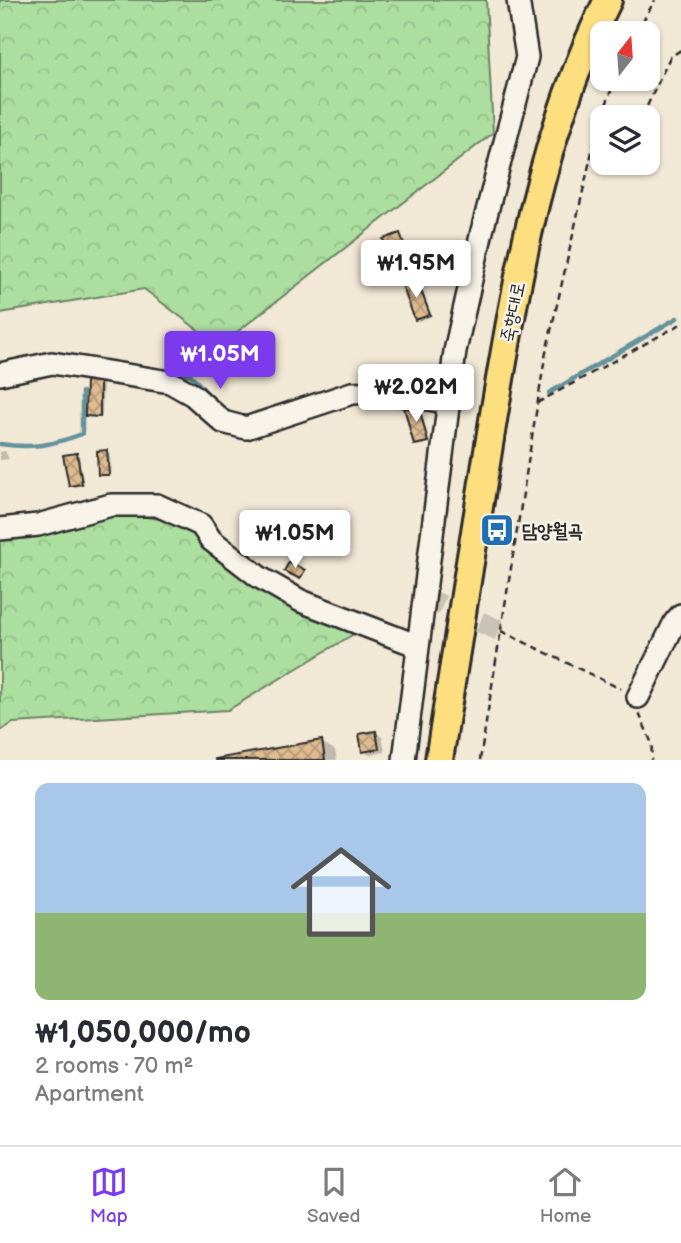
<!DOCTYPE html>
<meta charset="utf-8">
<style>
body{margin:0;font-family:"Balsamiq Sans","Poor Story",sans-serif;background:#f7f7f7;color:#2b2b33;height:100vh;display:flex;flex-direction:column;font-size:26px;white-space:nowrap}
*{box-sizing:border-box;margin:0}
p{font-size:23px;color:#7c7c81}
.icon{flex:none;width:38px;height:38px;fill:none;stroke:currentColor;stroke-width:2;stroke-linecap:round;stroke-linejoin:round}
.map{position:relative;height:760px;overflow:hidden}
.drawer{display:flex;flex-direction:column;background:#fff;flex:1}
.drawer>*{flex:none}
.needle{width:46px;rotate:17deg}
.controls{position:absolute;left:590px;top:21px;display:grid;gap:14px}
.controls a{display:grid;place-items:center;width:70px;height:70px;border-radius:14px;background:#fff;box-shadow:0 2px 5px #0004;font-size:35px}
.price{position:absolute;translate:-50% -60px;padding:0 16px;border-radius:7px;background:#fff;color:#222;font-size:23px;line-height:46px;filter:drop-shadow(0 2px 4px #0008)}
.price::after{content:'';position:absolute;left:50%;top:42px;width:21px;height:16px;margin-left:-10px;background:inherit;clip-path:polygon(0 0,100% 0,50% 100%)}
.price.selected{background:#7c3aed;color:#fff}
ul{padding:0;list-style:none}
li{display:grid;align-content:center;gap:14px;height:371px;padding:0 35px}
li span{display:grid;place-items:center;height:217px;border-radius:14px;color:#555}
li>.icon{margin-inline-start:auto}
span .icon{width:126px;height:126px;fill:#fffc;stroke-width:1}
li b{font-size:30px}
.menu{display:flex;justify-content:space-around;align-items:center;height:98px;border-top:2px solid #e1e1e2;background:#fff;font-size:19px;color:#7c7c81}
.menu a{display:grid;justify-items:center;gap:4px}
.menu .selected{color:#7c3aed}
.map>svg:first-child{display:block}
.forest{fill:url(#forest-crowns);stroke:#6b8465;stroke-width:2}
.shadow{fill:#0003}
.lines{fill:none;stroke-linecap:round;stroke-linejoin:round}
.stream{stroke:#63929b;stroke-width:4.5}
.building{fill:url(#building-cross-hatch);stroke:#2b2b2b;stroke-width:2}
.minor-tunnel{stroke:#cac2b4;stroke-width:21;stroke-dasharray:21 10;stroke-linecap:butt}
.minor-casing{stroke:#2b2b2b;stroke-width:26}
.major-casing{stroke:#2b2b2b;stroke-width:32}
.path{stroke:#2b2b2b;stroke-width:2.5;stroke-dasharray:7 5;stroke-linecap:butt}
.minor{stroke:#f7f3e8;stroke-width:21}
.major{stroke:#fedf80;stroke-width:26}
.labels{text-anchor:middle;stroke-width:5;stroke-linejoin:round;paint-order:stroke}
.street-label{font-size:19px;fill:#2b2b2b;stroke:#f7f3e8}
.poi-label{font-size:19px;font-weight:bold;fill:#2b2b2b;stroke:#f7f3e8;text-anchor:start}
</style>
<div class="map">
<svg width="681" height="760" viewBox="0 0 681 760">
<defs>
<pattern id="forest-crowns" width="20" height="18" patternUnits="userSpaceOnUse" patternTransform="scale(1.75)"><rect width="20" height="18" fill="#abde9f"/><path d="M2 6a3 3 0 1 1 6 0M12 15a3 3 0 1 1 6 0" fill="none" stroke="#93bf89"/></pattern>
<pattern id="building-cross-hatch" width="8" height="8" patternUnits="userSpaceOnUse" patternTransform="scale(1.75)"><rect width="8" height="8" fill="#dfbb90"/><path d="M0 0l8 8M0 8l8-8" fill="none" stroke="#b59876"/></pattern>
</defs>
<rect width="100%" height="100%" fill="#f2e8d6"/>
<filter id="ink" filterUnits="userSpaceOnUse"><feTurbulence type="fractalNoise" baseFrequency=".0143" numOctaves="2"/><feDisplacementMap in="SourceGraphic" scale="14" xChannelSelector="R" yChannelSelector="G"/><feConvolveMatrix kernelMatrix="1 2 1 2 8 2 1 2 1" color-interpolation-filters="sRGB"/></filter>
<g filter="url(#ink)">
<path class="forest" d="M0 0H486L493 133 219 346 144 289 0 313Z
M132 515 201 525 239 548 357 632 228 710 13 723 0 731V531L67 521Z"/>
<path class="shadow" d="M400 235 402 237 417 274 401 280Z
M413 279 419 283 432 316 419 321 417 319Z
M100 382 103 384 102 417H89L86 415Z
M420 407 430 443 418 446 416 444 406 408Z
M5 451 9 459 0 460V452Z
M107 452 110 454 111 475 103 476 100 474Z
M76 454 79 456 84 485 73 487 70 485Z
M376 733 382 737 385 752 370 755 363 751Z
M321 742 335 750 337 760H220Z"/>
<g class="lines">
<path class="stream" d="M172 372 191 375 214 401
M418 387 441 388
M549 393 677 318
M0 444C32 449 52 445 82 434V392"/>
</g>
<path class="building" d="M400 233 416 276 400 282 383 239Z
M417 279 430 315 415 320 402 285Z
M86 380H100V417L85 416Z
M418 403 428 442 414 445 404 407Z
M107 450 109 475H98L97 451Z
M77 453 82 484 69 486 63 455Z
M289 562 305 570 300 579 284 571Z
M376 731 379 749 362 752 359 734Z
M322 740 325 760H215V759Z"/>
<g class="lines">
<path class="minor-tunnel" d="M423 597 501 631"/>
<g class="minor-casing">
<path id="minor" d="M0 374 52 363 170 382 193 395 223 422 246 428 352 393 379 392 448 402
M0 529 38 525 111 505H157L201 525 211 540 259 577 301 601 418 646
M638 697 675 622 681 615
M404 760 455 351 482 231 527 57 518 0"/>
</g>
<g class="major-casing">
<path id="major" d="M439 760C457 645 475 529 494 414 518 273 543 128 608 0"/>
</g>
<path class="path" d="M636 33 655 0
M602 117 615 79
M642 117 670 57 681 50
M594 143 602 145
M537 403 681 324
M501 631 621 689
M639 713 652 744 651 760
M480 760 545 357 594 143 602 118"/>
<use href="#minor" class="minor"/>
<use href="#major" class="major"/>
</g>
</g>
<defs>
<g id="bus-square" transform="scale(1.75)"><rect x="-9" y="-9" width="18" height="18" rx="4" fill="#1f6fb2" stroke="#f7f3e8"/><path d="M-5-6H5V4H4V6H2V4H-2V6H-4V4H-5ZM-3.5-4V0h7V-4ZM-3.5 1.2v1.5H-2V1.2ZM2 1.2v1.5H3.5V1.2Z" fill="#fff"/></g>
</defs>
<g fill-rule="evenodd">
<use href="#bus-square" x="497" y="530"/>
</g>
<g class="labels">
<g class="street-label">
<text transform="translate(512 312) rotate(-79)" y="7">죽향대로</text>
</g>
<g class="poi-label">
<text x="522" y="537">담양월곡</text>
</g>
</g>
</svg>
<div class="controls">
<a><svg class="needle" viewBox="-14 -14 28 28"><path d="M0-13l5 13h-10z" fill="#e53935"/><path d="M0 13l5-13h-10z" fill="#7c7c81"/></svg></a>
<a><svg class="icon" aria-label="layers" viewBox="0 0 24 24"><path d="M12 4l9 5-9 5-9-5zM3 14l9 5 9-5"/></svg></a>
</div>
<b class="price" style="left:416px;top:300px">₩1.95M</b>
<b class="price selected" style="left:220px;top:391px">₩1.05M</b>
<b class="price" style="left:416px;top:424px">₩2.02M</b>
<b class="price" style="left:295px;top:570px">₩1.05M</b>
</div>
<section class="drawer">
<ul>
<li><span style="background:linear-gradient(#a9c7e8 60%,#8fb573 0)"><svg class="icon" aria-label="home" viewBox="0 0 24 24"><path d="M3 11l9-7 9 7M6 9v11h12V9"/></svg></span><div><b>₩1,050,000/mo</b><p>2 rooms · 70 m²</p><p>Apartment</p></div></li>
</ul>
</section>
<nav class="menu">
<a class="selected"><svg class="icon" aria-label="map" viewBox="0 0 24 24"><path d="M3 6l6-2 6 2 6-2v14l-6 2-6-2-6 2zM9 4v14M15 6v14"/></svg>Map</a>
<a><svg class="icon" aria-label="saved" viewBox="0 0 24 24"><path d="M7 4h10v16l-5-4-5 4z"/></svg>Saved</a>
<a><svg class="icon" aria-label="home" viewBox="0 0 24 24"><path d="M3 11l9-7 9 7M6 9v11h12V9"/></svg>Home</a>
</nav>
